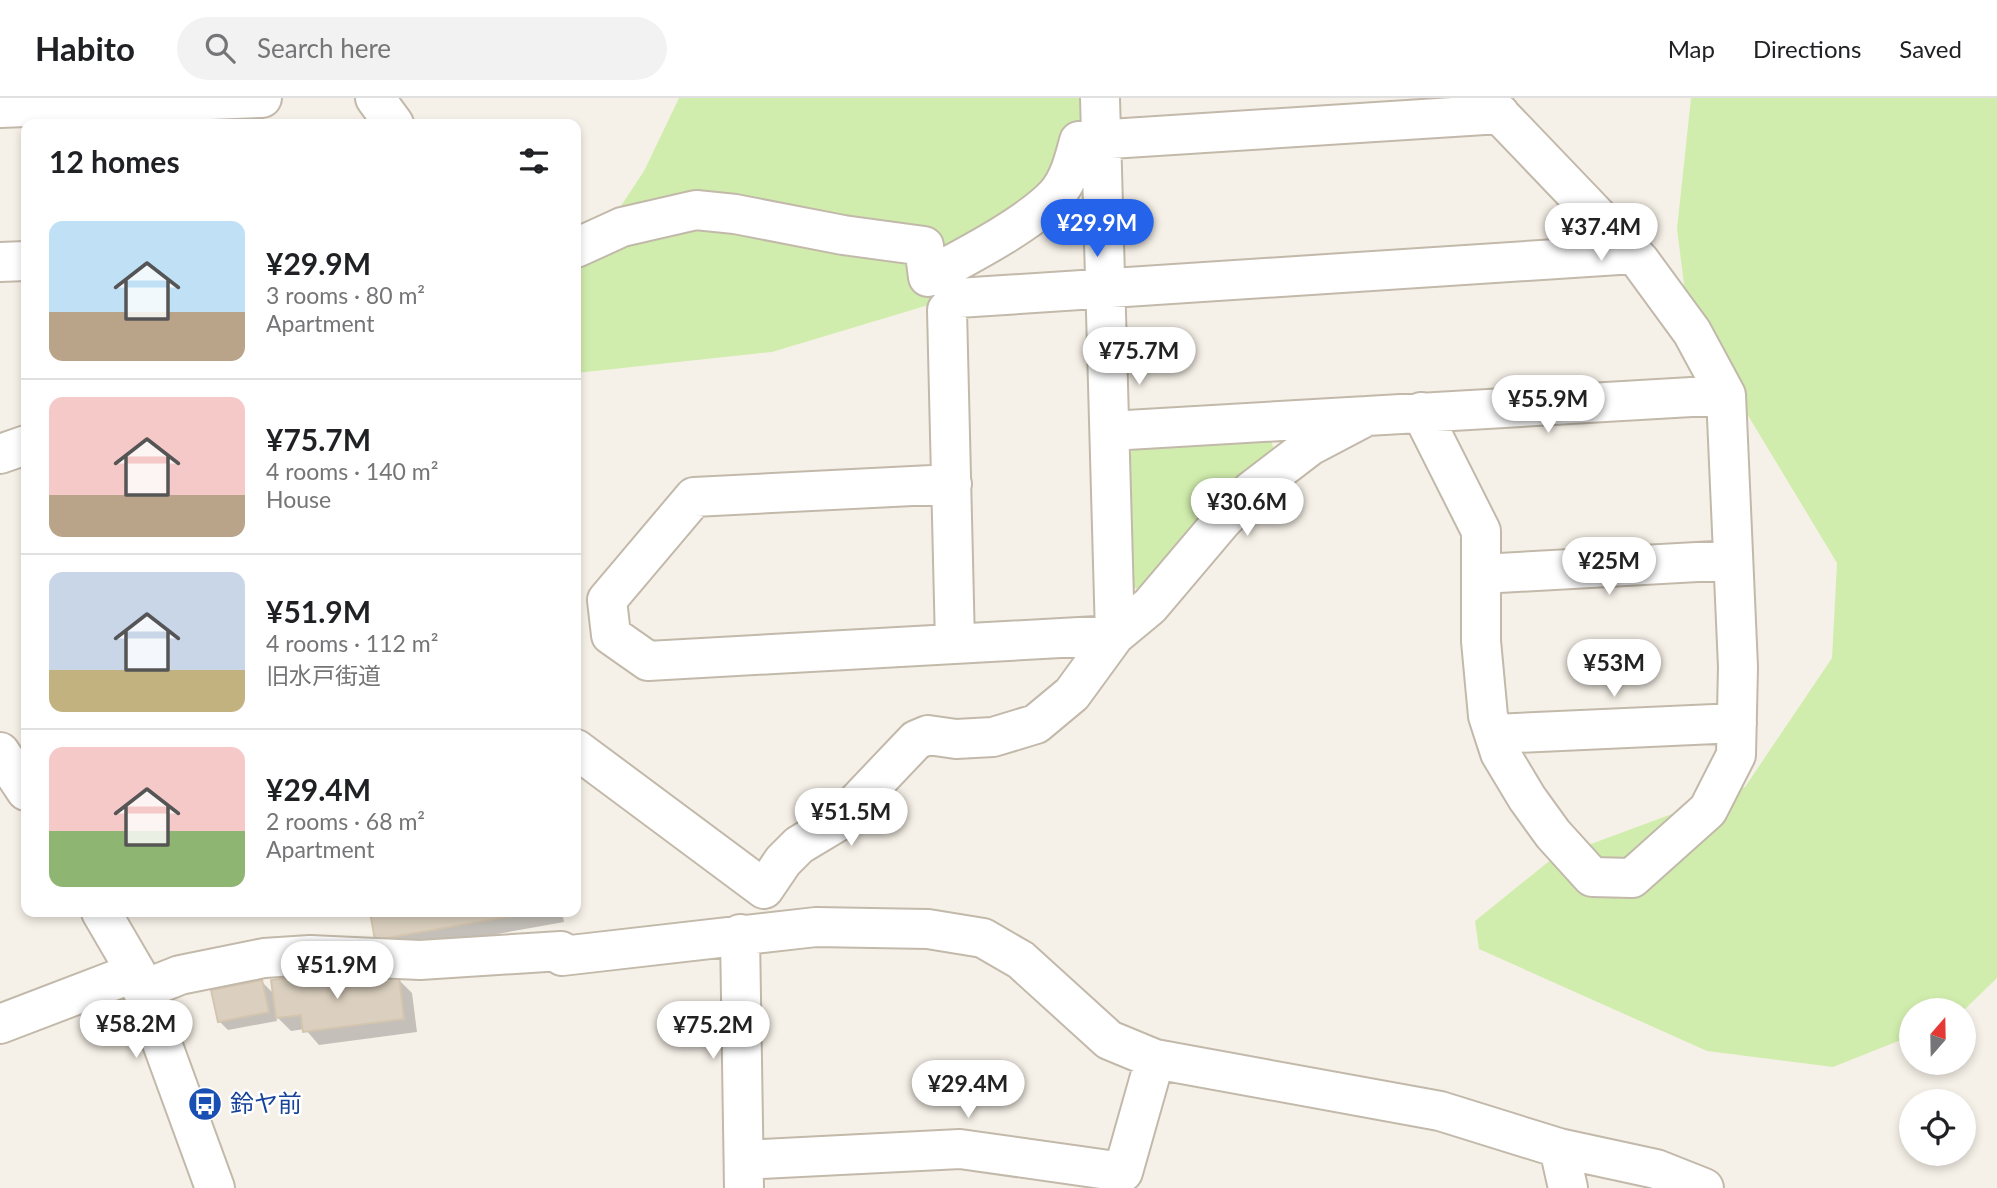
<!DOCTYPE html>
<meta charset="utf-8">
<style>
body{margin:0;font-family:Lato,"Noto Sans JP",sans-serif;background:#f2f2f2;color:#202124;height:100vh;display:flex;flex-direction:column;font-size:26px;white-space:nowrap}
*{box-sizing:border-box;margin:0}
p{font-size:23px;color:#757577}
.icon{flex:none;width:38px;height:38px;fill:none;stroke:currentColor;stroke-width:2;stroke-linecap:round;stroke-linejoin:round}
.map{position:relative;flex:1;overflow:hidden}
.side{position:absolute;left:21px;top:21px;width:560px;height:798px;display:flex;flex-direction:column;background:#fff;border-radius:14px;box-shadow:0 4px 10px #0003}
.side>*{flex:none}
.needle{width:46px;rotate:20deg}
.controls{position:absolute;left:1899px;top:900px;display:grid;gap:14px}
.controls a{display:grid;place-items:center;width:77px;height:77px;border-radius:50%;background:#fff;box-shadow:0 4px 10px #0003;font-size:35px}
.price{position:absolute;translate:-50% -60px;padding:0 16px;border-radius:24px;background:#fff;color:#222;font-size:23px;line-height:46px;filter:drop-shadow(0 2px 4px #0008)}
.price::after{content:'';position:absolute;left:50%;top:42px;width:21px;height:16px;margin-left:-10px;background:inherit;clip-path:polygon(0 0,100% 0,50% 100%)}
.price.active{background:#2563eb;color:#fff}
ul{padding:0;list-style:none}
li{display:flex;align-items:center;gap:21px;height:175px;padding:0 28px}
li+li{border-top:2px solid #e0e0e0}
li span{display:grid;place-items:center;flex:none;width:196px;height:140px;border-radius:14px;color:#555}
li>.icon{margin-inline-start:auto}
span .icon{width:84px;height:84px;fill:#fffc;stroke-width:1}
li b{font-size:30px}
h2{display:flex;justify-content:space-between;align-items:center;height:84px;padding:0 28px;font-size:30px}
header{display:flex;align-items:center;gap:42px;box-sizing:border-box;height:98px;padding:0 35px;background:#fff;border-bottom:2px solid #e0e0e0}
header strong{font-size:33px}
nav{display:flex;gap:38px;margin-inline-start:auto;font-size:24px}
.search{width:490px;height:63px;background:#f2f2f2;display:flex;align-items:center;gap:18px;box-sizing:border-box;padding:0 24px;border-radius:38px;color:#757577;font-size:26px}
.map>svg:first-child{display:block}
.green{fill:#d1edad}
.shadow{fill:#0003}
.building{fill:#dbd0bf;stroke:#d4c5af;stroke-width:2}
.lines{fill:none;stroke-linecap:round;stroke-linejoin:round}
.minor-casing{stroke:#c2b9aa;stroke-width:42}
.minor{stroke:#fff;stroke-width:38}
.labels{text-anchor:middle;stroke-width:5;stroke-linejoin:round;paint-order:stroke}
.transit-label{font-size:24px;fill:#164399;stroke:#fff;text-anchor:start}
</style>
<header>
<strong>Habito</strong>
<div class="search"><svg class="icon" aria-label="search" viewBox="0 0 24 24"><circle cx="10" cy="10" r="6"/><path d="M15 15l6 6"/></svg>Search here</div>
<nav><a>Map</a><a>Directions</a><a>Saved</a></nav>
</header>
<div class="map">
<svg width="1997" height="1090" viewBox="0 0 1997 1090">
<rect width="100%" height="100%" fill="#f6f1e8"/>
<path class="green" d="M679 0H1115L1070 64 932 206 772 254 576 275V176L644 73Z
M1691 0H1997V880L1964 912H1911V938L1833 969 1707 953 1479 851 1475 823 1553 760 1745 689 1832 560 1837 465 1688 218 1677 131Z
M1270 339 1275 355 1144 492 1128 489 1125 362 1135 349Z"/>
<path class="shadow" d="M372 814H562L564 824 391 855 377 841Z
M333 876 340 882 360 879 366 885 398 881 412 895 417 934 319 947 305 931 291 933 276 918 277 923 228 932 219 923 262 884 275 897Z"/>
<path class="building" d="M370 814H536L375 842Z
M334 874 335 881 361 878 362 884 399 879 404 921 303 934 301 917 276 920 271 882Z
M262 882 269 914 218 924 211 892Z"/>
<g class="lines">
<g class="minor-casing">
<path id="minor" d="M375 0 394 26
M1100 0 1115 537
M0 10 262 0
M576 150 622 129 696 112 735 116 843 137 924 148 928 179C965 159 1028 127 1056 97 1069 82 1074 62 1079 43L1500 16
M0 164 26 163
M1421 314 1481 433V543L1488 618 1500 655 1527 700 1553 736 1592 779 1632 780 1708 712 1736 657 1738 569 1726 297 1692 234 1640 163 1484 0
M1110 333 1726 297
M0 356 26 347
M952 386 694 399 607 502 611 537 648 563 1115 537
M1481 476 1733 462
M955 545 947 212 958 200 1634 156
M1494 636 1737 625
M576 651 764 791 783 763 799 747 839 723 916 642 928 637 956 641 993 639 1036 626 1072 596 1115 537 1150 508 1222 423 1251 393 1310 348 1367 318
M0 654 26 693
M101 814 136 874 215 1090
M740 836 744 1090
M142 892 180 877 264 860 310 857 420 862 561 853 562 858 816 829 928 831 983 840 1021 862 1109 942 1155 961 1440 1013 1559 1050 1656 1071 1704 1090
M0 926 136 874
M1559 1050 1568 1090
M744 1062 960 1051 1123 1074 1155 961"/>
</g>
<use href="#minor" class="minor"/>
</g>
<defs>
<g id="bus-disc" transform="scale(1.75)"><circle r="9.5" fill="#1a4fb4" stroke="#fff"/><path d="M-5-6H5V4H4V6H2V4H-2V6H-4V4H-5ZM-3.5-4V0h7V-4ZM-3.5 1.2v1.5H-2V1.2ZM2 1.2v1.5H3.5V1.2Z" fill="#fff"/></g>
</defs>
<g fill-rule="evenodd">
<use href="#bus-disc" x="205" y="1006"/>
</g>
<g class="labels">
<g class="transit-label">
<text x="230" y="1014">鈴ヤ前</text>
</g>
</g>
</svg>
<div class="controls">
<a><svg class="needle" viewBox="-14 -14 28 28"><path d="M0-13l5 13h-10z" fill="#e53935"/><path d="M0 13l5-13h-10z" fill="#757577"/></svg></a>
<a><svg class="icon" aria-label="locate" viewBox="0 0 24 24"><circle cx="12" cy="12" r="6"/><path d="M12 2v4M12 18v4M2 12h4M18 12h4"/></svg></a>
</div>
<b class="price active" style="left:1097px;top:161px">¥29.9M</b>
<b class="price" style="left:1601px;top:165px">¥37.4M</b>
<b class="price" style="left:1139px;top:289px">¥75.7M</b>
<b class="price" style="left:1548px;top:337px">¥55.9M</b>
<b class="price" style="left:1247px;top:440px">¥30.6M</b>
<b class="price" style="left:1609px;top:499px">¥25M</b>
<b class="price" style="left:1614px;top:601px">¥53M</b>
<b class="price" style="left:851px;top:750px">¥51.5M</b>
<b class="price" style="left:337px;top:903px">¥51.9M</b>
<b class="price" style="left:136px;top:962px">¥58.2M</b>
<b class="price" style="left:713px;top:963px">¥75.2M</b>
<b class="price" style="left:968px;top:1022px">¥29.4M</b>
<section class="side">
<h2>12 homes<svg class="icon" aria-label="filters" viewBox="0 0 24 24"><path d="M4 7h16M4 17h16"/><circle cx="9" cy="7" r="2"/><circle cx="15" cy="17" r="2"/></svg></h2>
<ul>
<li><span style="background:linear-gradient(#bfe0f5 65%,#b9a48a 0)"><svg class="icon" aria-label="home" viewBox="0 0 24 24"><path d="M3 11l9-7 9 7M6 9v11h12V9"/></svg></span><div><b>¥29.9M</b><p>3 rooms · 80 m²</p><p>Apartment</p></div></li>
<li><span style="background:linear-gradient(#f6c9c9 70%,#b9a48a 0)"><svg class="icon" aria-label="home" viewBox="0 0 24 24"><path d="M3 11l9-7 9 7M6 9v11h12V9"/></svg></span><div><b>¥75.7M</b><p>4 rooms · 140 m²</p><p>House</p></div></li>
<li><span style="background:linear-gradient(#c9d6e8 70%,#c2b280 0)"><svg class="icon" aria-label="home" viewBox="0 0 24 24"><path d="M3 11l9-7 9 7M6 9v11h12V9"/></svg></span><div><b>¥51.9M</b><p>4 rooms · 112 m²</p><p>旧水戸街道</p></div></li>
<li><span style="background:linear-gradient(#f6c9c9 60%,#8fb573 0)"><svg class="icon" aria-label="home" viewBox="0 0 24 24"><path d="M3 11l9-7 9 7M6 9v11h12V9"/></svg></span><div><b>¥29.4M</b><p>2 rooms · 68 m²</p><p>Apartment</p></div></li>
</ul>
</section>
</div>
